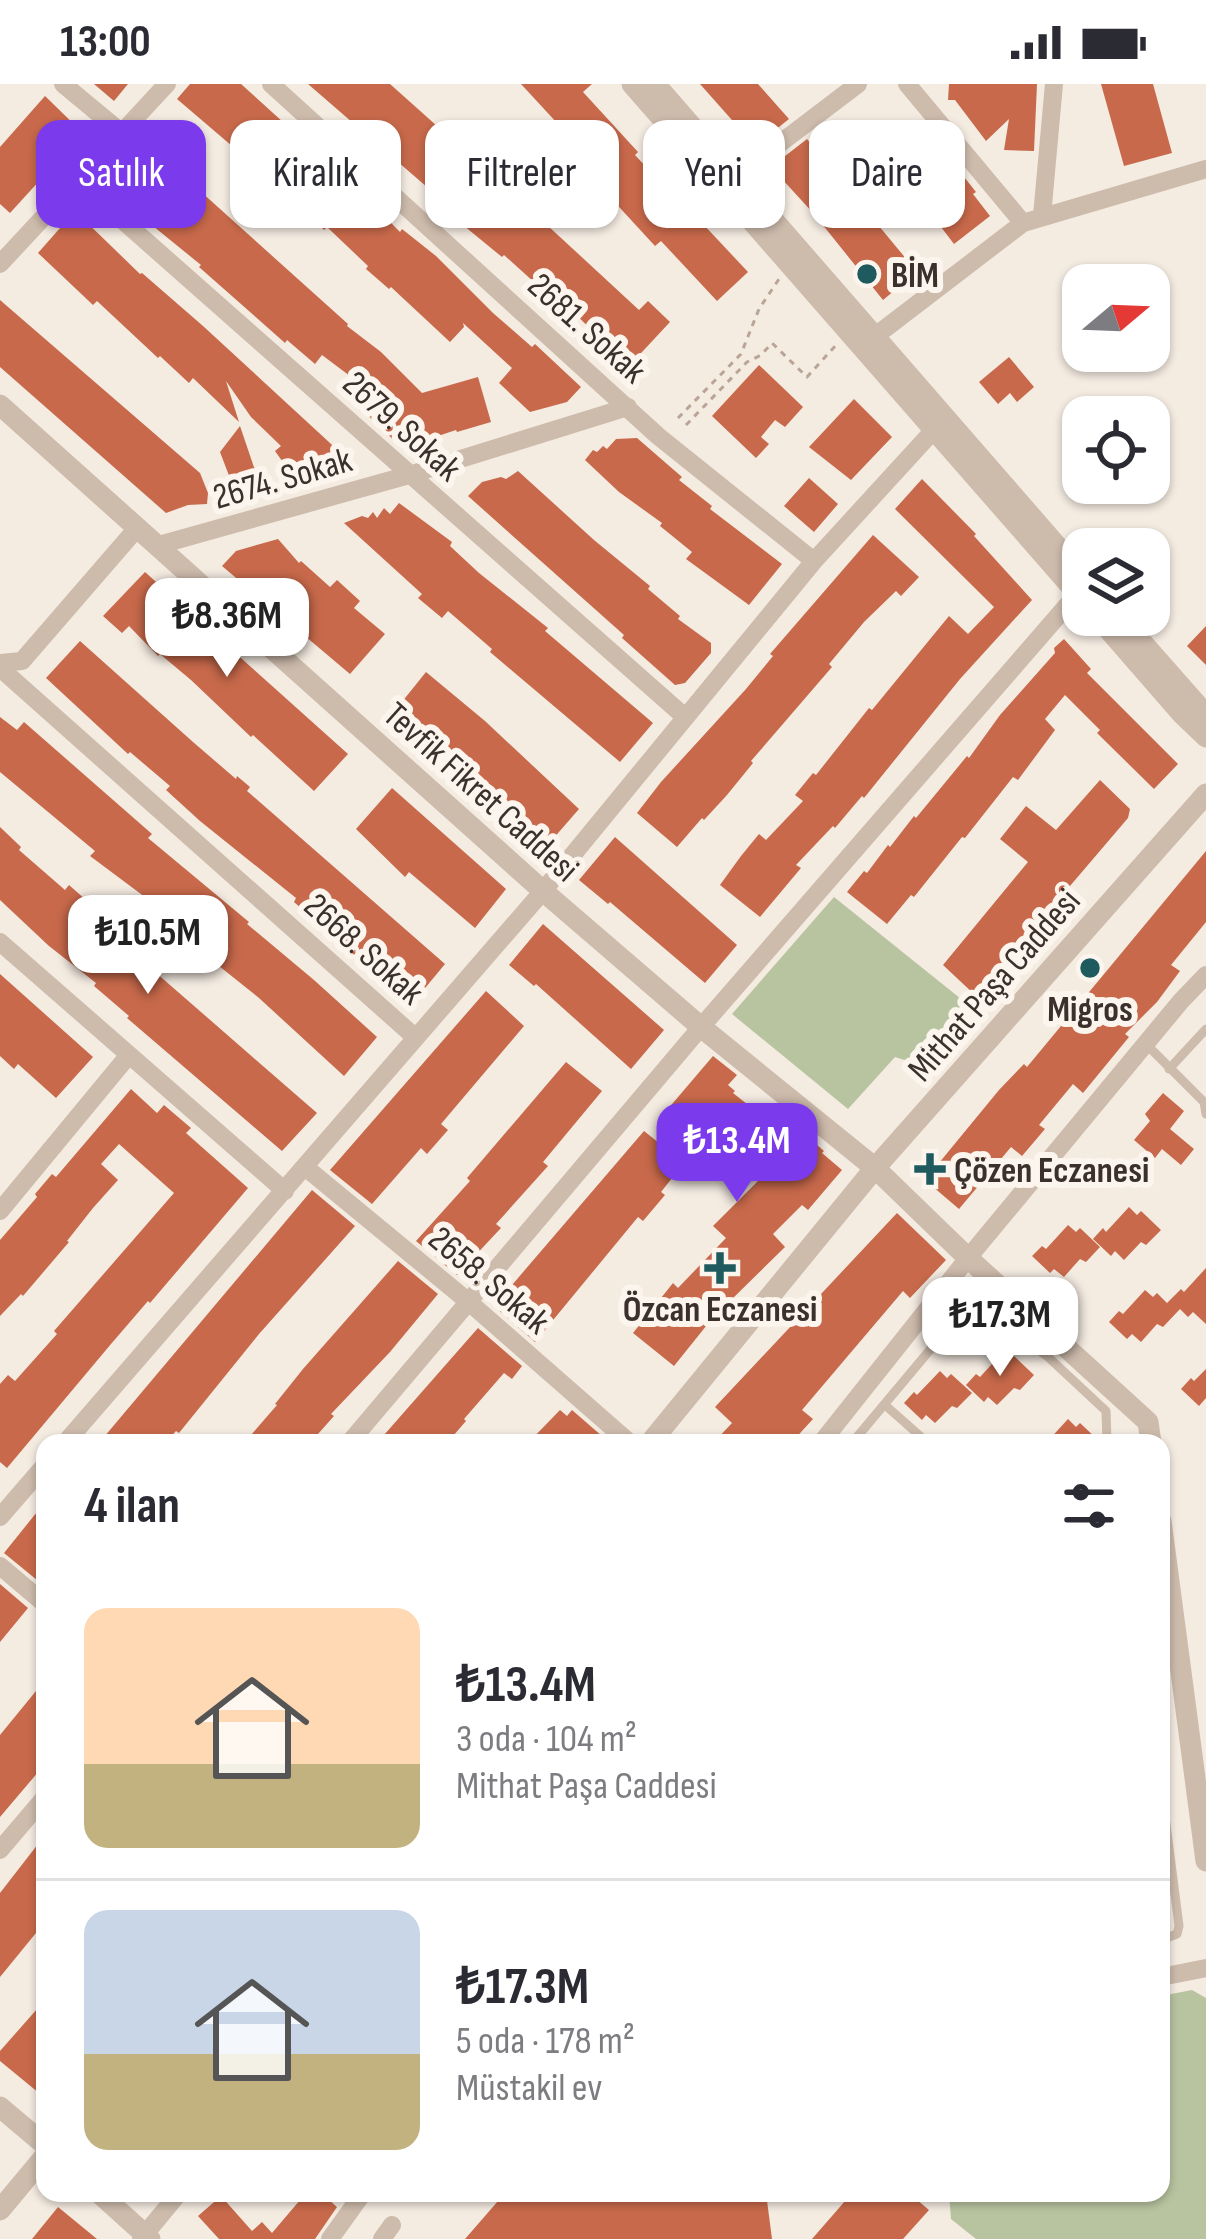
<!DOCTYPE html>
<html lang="tr">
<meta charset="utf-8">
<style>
body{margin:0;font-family:"Sofia Sans Condensed",sans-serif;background:#f2f2f3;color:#2b2b33;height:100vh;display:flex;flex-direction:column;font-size:45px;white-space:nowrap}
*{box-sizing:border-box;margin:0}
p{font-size:39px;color:#7c7c81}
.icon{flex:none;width:66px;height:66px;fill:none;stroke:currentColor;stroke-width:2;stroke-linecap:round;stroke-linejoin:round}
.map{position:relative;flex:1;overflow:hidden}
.side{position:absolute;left:36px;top:1350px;width:1134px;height:768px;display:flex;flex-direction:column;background:#fff;border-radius:24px;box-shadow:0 3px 9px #0004}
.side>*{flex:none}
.top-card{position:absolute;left:36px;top:36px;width:1134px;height:108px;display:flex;gap:24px}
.needle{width:78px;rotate:71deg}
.tools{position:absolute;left:1062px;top:180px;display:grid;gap:24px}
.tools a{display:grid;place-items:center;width:108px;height:108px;border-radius:24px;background:#fff;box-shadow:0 3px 9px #0004;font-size:60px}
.price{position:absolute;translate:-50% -102px;padding:0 27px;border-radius:24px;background:#fff;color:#222;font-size:39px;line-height:78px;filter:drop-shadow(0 3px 6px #0008)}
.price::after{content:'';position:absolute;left:50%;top:72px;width:36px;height:27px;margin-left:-18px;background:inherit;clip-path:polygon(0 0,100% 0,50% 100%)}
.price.on{background:#7c3aed;color:#fff}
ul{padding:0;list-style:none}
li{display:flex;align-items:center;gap:36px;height:300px;padding:0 48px}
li+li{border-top:3px solid #e1e1e2}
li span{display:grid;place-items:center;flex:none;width:336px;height:240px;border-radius:24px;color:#555}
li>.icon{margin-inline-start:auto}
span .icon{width:144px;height:144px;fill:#fffc;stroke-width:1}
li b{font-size:51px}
h2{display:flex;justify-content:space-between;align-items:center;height:144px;padding:0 48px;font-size:51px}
.pill{padding:0 42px;border-radius:24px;background:#fff;box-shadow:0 3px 9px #0004;font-size:42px;line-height:108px}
.pill.on{background:#7c3aed;color:#fff}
.status{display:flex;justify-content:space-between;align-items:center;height:84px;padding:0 60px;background:#fff;direction:ltr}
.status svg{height:33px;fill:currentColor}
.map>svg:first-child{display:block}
.green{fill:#b8c4a0}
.building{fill:#c8694b}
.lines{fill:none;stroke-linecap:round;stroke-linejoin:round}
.path{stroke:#b9a596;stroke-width:3;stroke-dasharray:6 6;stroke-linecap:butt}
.service{stroke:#cdbbac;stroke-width:9}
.minor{stroke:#cdbbac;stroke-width:18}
.tertiary{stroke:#cdbbac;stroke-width:21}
.poi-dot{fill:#1f5a5e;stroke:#fbf5ee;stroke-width:4.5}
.labels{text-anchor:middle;stroke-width:12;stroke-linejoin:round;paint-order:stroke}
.poi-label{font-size:36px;font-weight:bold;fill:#3b302b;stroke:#fbf5ee;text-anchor:start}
.street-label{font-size:36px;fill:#3b302b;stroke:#fbf5ee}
</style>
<div class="status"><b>13:00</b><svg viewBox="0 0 49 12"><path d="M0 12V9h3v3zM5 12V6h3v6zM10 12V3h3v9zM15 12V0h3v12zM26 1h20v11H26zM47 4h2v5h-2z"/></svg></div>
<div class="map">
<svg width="1206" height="2155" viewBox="0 0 1206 2155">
<rect width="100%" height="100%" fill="#f4ebe1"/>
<path class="green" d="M834 813 971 923 917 980 895 973 848 1025 732 930Z
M1192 1906 1206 1914V2155H976L951 2135 949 2109H1161V1912Z"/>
<path class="building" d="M94 0H128L114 17Z
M190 0H241L305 58 329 76 400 148 402 145 436 172 493 229 532 263 535 260 581 303 567 318 530 328 499 299 512 284 463 239 464 243 450 258 391 203 389 205 366 185 368 182 327 143 324 146 307 127 261 92 237 71 239 68 177 15Z
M308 0H390L484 84 487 81 509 101 507 104 639 226 648 217 670 238 629 282 570 225 567 228 504 171 502 173 469 146 447 126 450 123Z
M521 0H592L583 8 638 68 635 71 701 142 703 140 748 188 717 217 661 157 655 162 609 112 617 104Z
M700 0H758L789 35 755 62Z
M949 0H1037L1034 67 1004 66 1009 35 986 57 955 16H948Z
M1101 0H1153L1172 69 1124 82Z
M45 12 83 49 10 129 0 120V63Z
M141 54 348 240 347 242 381 268 422 309 478 293 491 338 457 348 456 346 402 364 354 318 366 304 322 271 315 280 287 256 285 259 199 183 201 181 137 129 138 127 104 96Z
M807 55 917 188 883 216 814 130 771 83Z
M938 60 976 108 973 110 990 132 954 160 941 143 948 138 907 86Z
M75 127 140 190 142 189 203 242 343 371 330 381 295 395 275 367 281 362 251 333 226 297 239 338 193 294 189 299 160 272 158 274 97 217 93 221 38 169Z
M0 216 200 389 208 409 207 420 188 421 166 429 0 283Z
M1009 273 1034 303 1017 318 1010 309 998 320 979 298Z
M759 281 803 323 785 343 775 336 761 353 769 360 756 374 712 332Z
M854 315 892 353 851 396 809 363Z
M240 342 260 401 236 410 220 368Z
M637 354 682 393 679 396 712 422 710 425 782 480 749 521 686 475 692 468 660 442 662 439 619 408 585 376 593 366 597 368 603 362 607 365 616 355Z
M518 387 594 456 650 502 648 505 680 532 678 535 711 559V569L685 599 675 601 622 554 624 551 468 412 482 398 501 393 506 395Z
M809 394 838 420 814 448 784 422Z
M922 395 976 450 974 452 1032 516 960 595 864 714 862 712 835 744 833 742 796 781 801 784 760 833 720 801 741 772 759 750 766 756 803 717 795 711 813 689 816 691 869 624 872 626 949 532 968 550 994 523 895 425Z
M399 419 452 458 450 462 479 489 548 544 545 547 653 639 620 678 490 568 492 565 448 527 442 534 418 514 422 510 344 439 362 432 368 434 373 428 377 434 384 424 390 430Z
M873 451 919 493 901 512 896 507 864 538 829 580 832 583 751 677 753 679 727 711 704 736 702 734 677 763 637 729 661 698 746 605 773 572 770 570Z
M278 455 299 479 301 477 330 503 337 496 360 517 354 524 385 550 350 590 222 482 236 467Z
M145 488 348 670 314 707 253 651 251 653 191 596 160 570 158 572 129 542 122 549 103 532Z
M1206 542V581L1187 562Z
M1064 555 1091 585 1087 589 1178 680 1154 705 1097 649 1100 646 1065 611 1045 635 1055 646 1018 696 1013 693 965 754 962 753 914 813 911 811 887 840 847 808 864 787 867 789 888 761 890 763 914 732 916 734 967 672 969 674 1000 631 1055 569 1054 564Z
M80 557 193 658 236 695 237 692 250 703 247 707 445 880 411 921 294 818 296 814 200 737 166 706 170 702 130 668 128 670 46 594Z
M426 588 485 637 579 725 545 764 481 704 479 705 457 685 459 683 393 629Z
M0 633 17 646 24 638 152 750 148 754 249 838 247 840 314 896 377 953 344 992 259 914 214 878 209 885 186 865 193 857 158 828 161 825 90 772 95 767 0 688Z
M1100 696 1130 725 1128 734 976 912 943 881 1028 778 1000 755 1026 722 1056 746Z
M392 704 506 805 475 844 409 788 405 793 356 745Z
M0 743 21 763 19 766 65 806 69 801 102 830 104 827 124 844 116 854 317 1029 282 1067 127 934 129 932 94 902 96 899 49 862 0 816Z
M615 753 737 861 705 899 610 818 608 820 579 796Z
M1206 767V838L1171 881 1180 887 1157 918 1125 950 1129 953 1083 1009 1073 1000 1039 1041 1045 1045 1022 1072 1011 1063 959 1125 925 1096 999 1006 1024 980 1027 983Z
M543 840 664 946 631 985 536 900 534 902 509 881Z
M0 890 93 973 56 1014 18 980 14 985 0 972Z
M486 907 524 942 441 1040 448 1046 427 1070 421 1064 372 1120 330 1086Z
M713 972 737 991 728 1001 735 1007 733 1009 766 1035 775 1025 824 1067 822 1069 842 1086 808 1126 802 1121 773 1150 785 1163 729 1218 727 1216 674 1282 633 1249 673 1199 678 1204 726 1154 713 1142 762 1093 730 1066 726 1070 699 1049 697 1052 667 1026Z
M566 978 602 1007 543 1078 548 1082 496 1140 501 1144 457 1191 416 1157 470 1097 467 1094Z
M131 1005 157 1029 164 1021 191 1044 186 1049 248 1104 150 1219 148 1217 111 1260 7 1384 0 1378V1300L8 1291 15 1297 57 1250 54 1247 174 1109 119 1060 101 1080 118 1096 93 1124 67 1157 69 1158 23 1212 21 1210 0 1232V1156L37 1113 35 1110 52 1090 56 1093Z
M1163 1009 1184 1027 1170 1045 1194 1065 1181 1081 1162 1065 1155 1074 1134 1056 1150 1037 1145 1030Z
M644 1047 684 1079 661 1108 665 1111 643 1137 638 1133 535 1258 494 1222Z
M312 1106 355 1142 259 1250 179 1349 176 1347 165 1359H99Z
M1129 1123 1137 1131 1141 1127 1161 1146 1146 1161 1141 1158 1124 1176 1115 1167 1111 1172 1093 1155 1103 1144 1106 1148Z
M897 1129 946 1176 910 1214 903 1207 802 1326 813 1335 791 1359H713L732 1339 715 1323Z
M1068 1141 1076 1148 1080 1144 1100 1163 1086 1178 1080 1175 1064 1193 1054 1185 1050 1189 1032 1172 1042 1162 1046 1165Z
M398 1177 438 1210 390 1268 331 1330 334 1332 310 1359H244L277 1321 275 1320 303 1285Z
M1206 1184V1240L1193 1228 1188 1233 1180 1225 1163 1243 1157 1240 1141 1258 1132 1250 1127 1255 1109 1238 1119 1227 1123 1230 1145 1206 1153 1213 1157 1209 1167 1219 1181 1205 1184 1208Z
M478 1244 522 1282 512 1295 504 1289 464 1335 466 1337 447 1359H377Z
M1002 1269 1010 1276 1014 1272 1034 1291 1020 1306 1014 1304 997 1321 988 1313 984 1318 966 1301 976 1290 980 1293Z
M1206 1285V1314L1199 1322 1181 1305 1191 1294 1194 1297Z
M940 1287 947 1294 951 1290 972 1309 957 1324 952 1322 935 1339 926 1331 922 1336 904 1319 914 1308 917 1311Z
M560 1326 567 1332 572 1326 610 1359H528Z
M1068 1335 1076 1343 1080 1339 1098 1356V1359H1046Z
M45 1418V1499L43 1501 4 1469Z
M0 1500 28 1524 0 1558Z
M45 1596V1680L0 1733V1651Z
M45 1751V1838L0 1893V1809Z
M45 1916V2014L0 1977V1967Z
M306 2109H321L337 2123 315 2155H219L198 2132 221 2112 252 2147 262 2138 272 2149Z
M505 2109H766L772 2155H465Z
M852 2109H909L929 2126 903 2155H812Z
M58 2123 97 2155H32Z"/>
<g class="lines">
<path class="path" d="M678 334 741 270 759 225 779 195
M686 341 747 278 761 271 772 259 807 293 837 260"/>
<path class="service" d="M1146 960 1204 1018 1206 1030
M1169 985 1206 945
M970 1218 1047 1272 1106 1327 1107 1359
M885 1321 928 1359
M852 1359 970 1218 988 1192
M1161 1701 1179 1842 1177 1850 1161 1856"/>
<path class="minor" d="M63 0 122 49
M271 0 658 352 814 477
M907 0 1023 139
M737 92 858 0
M78 97 685 633
M1042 132 1054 0
M0 180 167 0
M874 253 1023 139 1206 85
M159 461 409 391 628 323
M0 579 22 577 138 443
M0 584 416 954
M0 858 285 1107
M305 1083 470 1219 630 1359
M0 1127 128 972
M65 1359 543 807 814 477 933 347
M349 1359 701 943 1077 510
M821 1359 968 1174 1181 917 1206 891
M0 1433 45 1381
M0 1482 45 1520
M0 1766 45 1713
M1161 1893 1206 1884
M141 2155 179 2109
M330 2155 363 2109
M382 2155 392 2141"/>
<path class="tertiary" d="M632 0 1083 516
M655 0 1083 492
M0 321 543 807 701 943 875 1084 968 1174 1148 1338 1151 1359
M1096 531 1183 631 1206 653
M1118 531 1206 631
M650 1359 875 1084 1206 710
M1161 1437 1206 1777
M0 2023 45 2061
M99 2109 150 2155
M0 2126 45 2072"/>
</g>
<g class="poi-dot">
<circle cx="867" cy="190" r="12"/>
<circle cx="1090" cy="884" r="12"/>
<path d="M924 1067h12v12h12v12h-12v12h-12v-12h-12v-12h12z"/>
<path d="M714 1166h12v12h12v12h-12v12h-12v-12h-12v-12h12z"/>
</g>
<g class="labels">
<g class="poi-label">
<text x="891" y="203">BİM</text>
<text x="1090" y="937" text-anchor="middle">Migros</text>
<text x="954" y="1098">Çözen Eczanesi</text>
<text x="720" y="1237" text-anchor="middle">Özcan Eczanesi</text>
</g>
<g class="street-label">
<text transform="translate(588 243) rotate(42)" y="13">2681. Sokak</text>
<text transform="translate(403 341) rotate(42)" y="13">2679. Sokak</text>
<text transform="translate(282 393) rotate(-16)" y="13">2674. Sokak</text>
<text transform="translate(482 707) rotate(42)" y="13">Tevfik Fikret Caddesi</text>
<text transform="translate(365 864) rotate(42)" y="13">2668. Sokak</text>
<text transform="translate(993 900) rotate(-49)" y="13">Mithat Paşa Caddesi</text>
<text transform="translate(490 1195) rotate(40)" y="13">2658. Sokak</text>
</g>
</g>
</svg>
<div class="tools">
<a><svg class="needle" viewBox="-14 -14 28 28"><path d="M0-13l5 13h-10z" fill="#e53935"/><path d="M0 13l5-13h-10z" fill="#7c7c81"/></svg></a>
<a><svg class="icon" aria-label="locate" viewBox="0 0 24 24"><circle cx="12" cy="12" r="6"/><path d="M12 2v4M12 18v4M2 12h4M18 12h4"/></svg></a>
<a><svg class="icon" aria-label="layers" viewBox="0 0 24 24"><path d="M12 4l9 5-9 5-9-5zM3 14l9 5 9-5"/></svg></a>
</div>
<b class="price" style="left:227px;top:596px">₺8.36M</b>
<b class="price" style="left:148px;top:913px">₺10.5M</b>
<b class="price on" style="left:737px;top:1121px">₺13.4M</b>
<b class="price" style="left:1000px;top:1295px">₺17.3M</b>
<div class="top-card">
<a class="pill on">Satılık</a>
<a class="pill">Kiralık</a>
<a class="pill">Filtreler</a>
<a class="pill">Yeni</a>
<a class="pill">Daire</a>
</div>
<section class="side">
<h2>4 ilan<svg class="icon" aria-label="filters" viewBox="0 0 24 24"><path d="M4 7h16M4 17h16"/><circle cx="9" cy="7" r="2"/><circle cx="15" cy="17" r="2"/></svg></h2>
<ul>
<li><span style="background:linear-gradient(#ffd9b3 65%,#c2b280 0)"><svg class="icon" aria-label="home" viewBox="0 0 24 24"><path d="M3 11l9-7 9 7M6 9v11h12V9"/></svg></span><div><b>₺13.4M</b><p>3 oda · 104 m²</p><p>Mithat Paşa Caddesi</p></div></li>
<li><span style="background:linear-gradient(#c9d6e8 60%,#c2b280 0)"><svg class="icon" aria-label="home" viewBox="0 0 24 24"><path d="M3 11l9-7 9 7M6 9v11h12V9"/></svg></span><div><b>₺17.3M</b><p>5 oda · 178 m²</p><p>Müstakil ev</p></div></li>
</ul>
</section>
</div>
